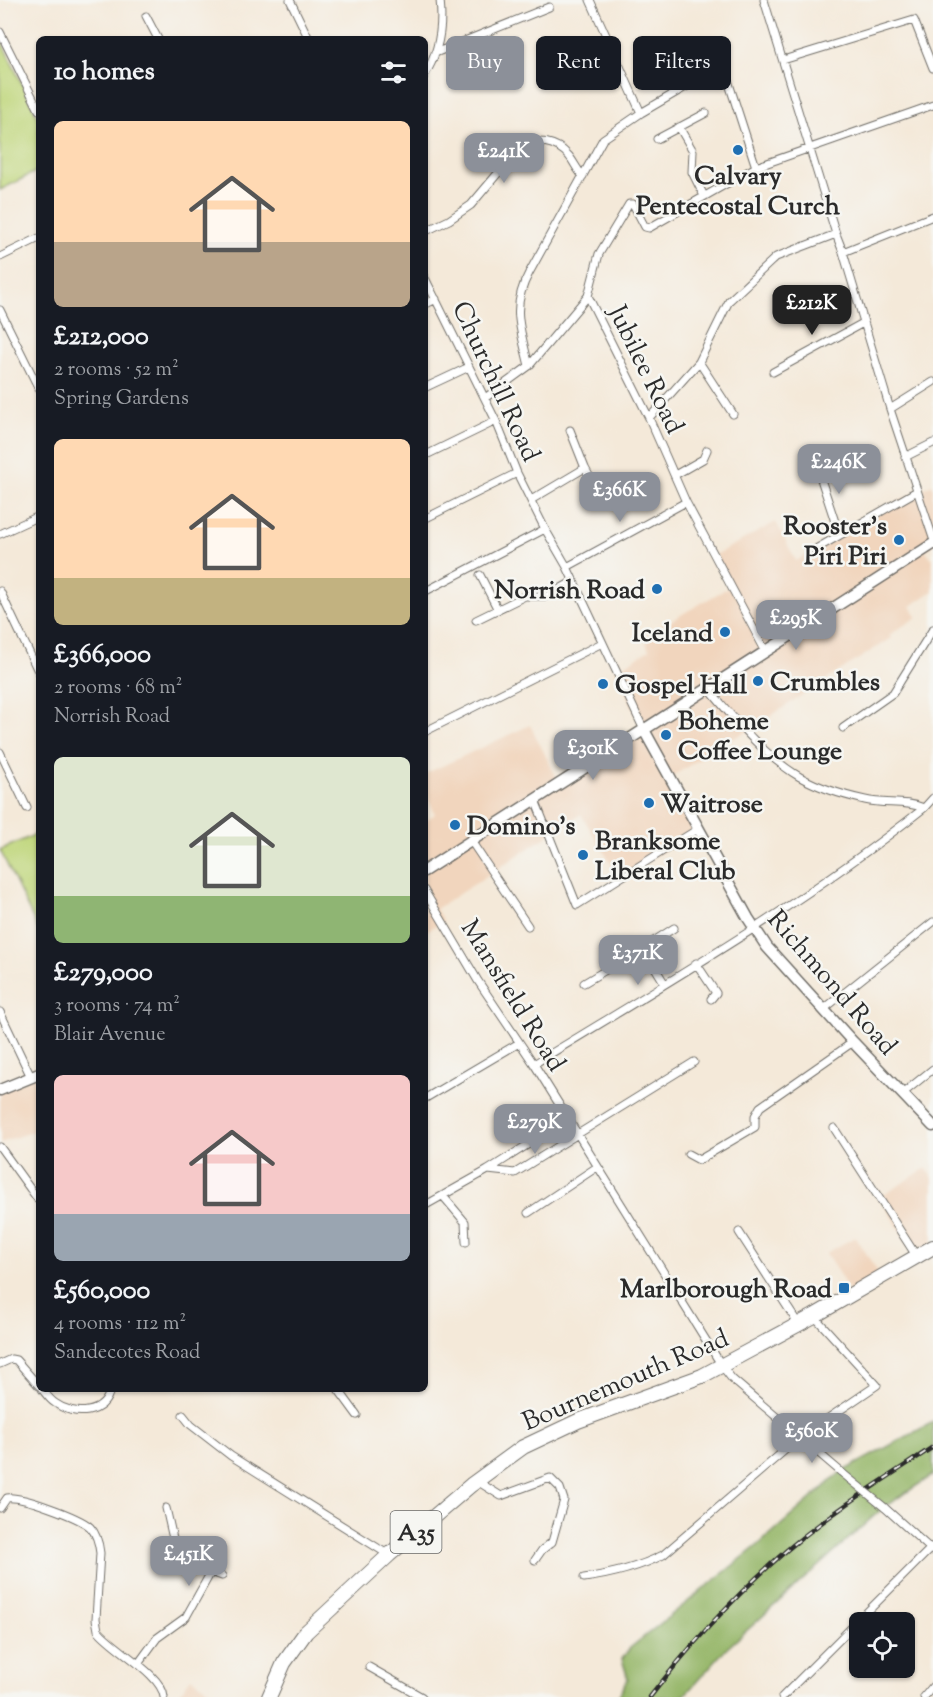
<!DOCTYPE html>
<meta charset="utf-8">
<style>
body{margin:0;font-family:"Sorts Mill Goudy",serif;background:#242831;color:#f1f3f6;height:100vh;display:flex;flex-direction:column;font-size:22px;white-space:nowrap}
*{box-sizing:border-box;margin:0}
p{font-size:20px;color:#9ea1a6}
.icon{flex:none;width:33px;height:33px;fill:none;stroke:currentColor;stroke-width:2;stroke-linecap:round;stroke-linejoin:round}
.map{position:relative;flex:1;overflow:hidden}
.sheet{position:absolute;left:36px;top:36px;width:392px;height:1356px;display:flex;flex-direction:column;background:#171b24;border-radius:9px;box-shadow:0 2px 4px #0004}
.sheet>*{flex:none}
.guide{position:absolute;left:446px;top:36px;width:398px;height:54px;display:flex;gap:12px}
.tools{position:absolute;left:849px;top:1612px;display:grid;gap:12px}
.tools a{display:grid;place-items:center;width:66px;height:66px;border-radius:9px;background:#171b24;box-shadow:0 2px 4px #0004;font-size:30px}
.price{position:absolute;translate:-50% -51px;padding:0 14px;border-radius:12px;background:#8c9099;color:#fff;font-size:20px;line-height:39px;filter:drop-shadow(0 2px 3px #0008)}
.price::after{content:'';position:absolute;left:50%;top:36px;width:18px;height:14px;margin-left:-9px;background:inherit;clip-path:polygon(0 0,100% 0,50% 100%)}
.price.current{background:#222;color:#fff}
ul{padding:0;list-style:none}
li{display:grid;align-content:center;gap:12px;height:318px;padding:0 18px}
li span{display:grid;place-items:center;height:186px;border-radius:9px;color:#555}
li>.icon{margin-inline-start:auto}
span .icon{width:108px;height:108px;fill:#fffc;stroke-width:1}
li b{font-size:26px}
h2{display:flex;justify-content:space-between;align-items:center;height:72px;padding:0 18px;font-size:26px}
.tag{padding:0 21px;border-radius:9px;background:#171b24;box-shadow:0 2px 4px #0004;font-size:21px;line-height:54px}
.tag.current{background:#8c9099;color:#fff}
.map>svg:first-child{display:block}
.built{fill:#f1d5bd}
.green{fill:#bfd67a;stroke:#758052;stroke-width:1.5}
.forest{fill:#97b76a;stroke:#61714a;stroke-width:1.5}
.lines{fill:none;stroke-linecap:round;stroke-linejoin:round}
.street-casing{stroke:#716e68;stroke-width:9}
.secondary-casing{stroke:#716e68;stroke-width:13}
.highway-casing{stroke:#716e68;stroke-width:16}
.street{stroke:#fff;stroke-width:7}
.secondary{stroke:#fff;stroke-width:10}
.highway{stroke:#fff;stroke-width:14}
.rail-casing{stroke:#2b2b2b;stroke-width:4.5}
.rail{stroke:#f6f6f2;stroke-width:2;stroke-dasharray:7;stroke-linecap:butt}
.street-bridge-casing{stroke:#716e68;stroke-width:9;stroke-linecap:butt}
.street-bridge{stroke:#fff;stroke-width:7}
.poi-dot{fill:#1f6fb2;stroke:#f6f6f2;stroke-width:2}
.labels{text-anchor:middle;stroke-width:5;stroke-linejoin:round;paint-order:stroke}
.shield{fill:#f6f6f2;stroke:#686867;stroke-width:1.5}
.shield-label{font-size:24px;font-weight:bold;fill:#2b2b2b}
.poi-label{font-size:26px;font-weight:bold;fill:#2b2b2b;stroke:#f6f6f2;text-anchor:start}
.street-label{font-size:26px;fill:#2b2b2b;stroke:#f6f6f2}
</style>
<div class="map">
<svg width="933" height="1697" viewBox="0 0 933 1697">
<rect width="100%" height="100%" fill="#f6f6f2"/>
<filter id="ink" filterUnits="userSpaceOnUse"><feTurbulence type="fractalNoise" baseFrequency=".0167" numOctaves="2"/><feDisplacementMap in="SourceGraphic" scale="12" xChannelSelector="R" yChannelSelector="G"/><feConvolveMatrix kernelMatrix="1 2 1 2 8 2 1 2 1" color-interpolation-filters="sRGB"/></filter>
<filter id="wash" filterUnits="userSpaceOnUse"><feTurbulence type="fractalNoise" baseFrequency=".008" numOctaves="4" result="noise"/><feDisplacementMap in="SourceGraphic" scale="24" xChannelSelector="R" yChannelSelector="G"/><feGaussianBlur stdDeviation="1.35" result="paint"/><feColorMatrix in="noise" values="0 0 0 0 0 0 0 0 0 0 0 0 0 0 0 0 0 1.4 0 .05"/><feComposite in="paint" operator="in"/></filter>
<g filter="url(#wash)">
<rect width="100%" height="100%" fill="#f4e9d9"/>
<path class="built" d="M933 484V544L925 550 933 560V591L911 606 917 617 889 635 891 638 747 731 719 746 670 778 698 829 620 878 581 814 436 909 443 921 425 932V821L435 814 425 790V774L530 725 560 784 644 730 615 671 649 650 646 642 651 639 648 634 731 586 715 555 776 522 796 561 917 491Z
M39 1074V1129L0 1143V1090Z
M926 1168 933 1178V1247L917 1257 879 1198Z
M855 1237 882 1278 852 1295 826 1253Z
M191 1677 218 1697H177Z"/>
<path class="green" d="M0 38 39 120V170L0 190Z
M39 833V931L0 850Z"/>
<path class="forest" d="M933 1422V1475L884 1507 724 1651 683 1697H618L628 1679 622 1659 630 1648 757 1546 841 1472Z"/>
</g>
<g filter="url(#ink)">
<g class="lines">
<g class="street-casing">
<path id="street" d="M290 0 309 39
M590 0 641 113
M764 0 836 234 843 252 890 409 933 538
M146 16 158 39
M0 32 39 110
M435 53 549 7
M783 60 914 20 933 68
M424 76C439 53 443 27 440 0
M679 127 693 151 692 172 704 196
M657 139 706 113
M492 150 503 166
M424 232 449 220 471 205 520 147C537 138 556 141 569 156 574 162 577 170 583 176
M843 252 933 216
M0 257 39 238
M424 276 496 421 517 473 545 529 567 567 644 730
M588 296 649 418 686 502 766 652
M424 305 436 299
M0 310 39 389
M699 362 733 414
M529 366C521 330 510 308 529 273L603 139 641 113 723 65 756 167
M773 372 863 323
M424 388 469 367
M485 398 529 366 588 296 599 254 629 204H633L645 227 649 228 756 167 933 105
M890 409 933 382
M649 418 699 362 729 301 776 257 836 234
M424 456 496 421
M905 457 933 443
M816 464 839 534
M585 468 593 483
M675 475 703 459 707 450
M531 500 585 468 570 430
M424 519 517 473
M0 534 39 516
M814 550 917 491
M567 567 686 502
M480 575 498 610
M0 591 39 673
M424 592 545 529
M476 620 525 596H547L574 581
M708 688C735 720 764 756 800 777 820 788 843 795 865 800 886 805 904 800 924 808
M843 728 893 693 933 629
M424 732 602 643
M0 752 27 808
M535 800 577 905 698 829
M471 841 528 926
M424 890 478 981 534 1064 722 1366 732 1379 841 1472
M643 948 674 928
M696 963 716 993 711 999
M584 983 643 948 665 984
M824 1009 933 922
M0 1012 31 1077
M534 1064C666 983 802 905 924 808L933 798
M902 1094 933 1069
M424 1099 519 1043
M834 1128 917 1257
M0 1147 39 1201
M688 1154 699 1160 755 1127V1116L760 1107 853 1042
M488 1170 515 1173 694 1062
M443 1196 465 1222 466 1242
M424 1206 488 1170 568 1119
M528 1213 597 1167
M739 1232 799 1325
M0 1364 11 1359 16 1360 39 1386
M42 1389C46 1394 50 1400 55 1403 74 1417 106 1415 110 1389
M338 1389 357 1415
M183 1415 191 1425 231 1456 389 1555
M477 1481 501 1496 550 1478 560 1488 564 1500 552 1542 542 1550 535 1560
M884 1507 933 1551
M0 1508 7 1498C22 1496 79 1517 90 1527 97 1534 99 1544 100 1553L96 1619 98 1630C113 1649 162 1674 164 1697
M211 1572 222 1576
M584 1578C613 1574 637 1568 663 1555L799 1438 877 1385 814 1316
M138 1664 157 1638 186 1617 211 1572 177 1547 174 1543 166 1508
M369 1667 422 1697
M782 1697 933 1546
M924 1697 933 1686"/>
</g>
<g class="secondary-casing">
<path id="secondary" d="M644 730 748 918 767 947 853 1042 933 1126
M424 871 933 544
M0 1090 39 1074"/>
</g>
<g class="highway-casing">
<path id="highway" d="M269 1697 284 1663 306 1632 389 1555 471 1485 523 1447 578 1421 702 1376 814 1316 933 1247"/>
</g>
<use href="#street" class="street"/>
<use href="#secondary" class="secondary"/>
<use href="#highway" class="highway"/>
<g class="rail-casing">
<path id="rail" d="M650 1697C691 1644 736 1594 787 1550 832 1512 883 1480 933 1447"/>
</g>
<use href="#rail" class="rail"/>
<g class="street-bridge-casing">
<path id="street-bridge" d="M841 1472 884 1507"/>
</g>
<use href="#street-bridge" class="street-bridge"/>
</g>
</g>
<g class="poi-dot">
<circle cx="738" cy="150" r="6"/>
<circle cx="899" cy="540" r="6"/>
<circle cx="657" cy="589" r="6"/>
<circle cx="725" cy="632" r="6"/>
<circle cx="758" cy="681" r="6"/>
<circle cx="603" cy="684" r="6"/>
<circle cx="666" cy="735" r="6"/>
<circle cx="649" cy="803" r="6"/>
<circle cx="455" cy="825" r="6"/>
<circle cx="583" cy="855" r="6"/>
<rect x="838" y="1282" width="12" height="12" rx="3"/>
</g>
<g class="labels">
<rect class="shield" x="390.5" y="1511" width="51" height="42" rx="4.5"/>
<g class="shield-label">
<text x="416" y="1540">A35</text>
</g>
<g class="poi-label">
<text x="738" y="184" text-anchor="middle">Calvary<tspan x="738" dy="30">Pentecostal Curch</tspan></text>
<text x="887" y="534" text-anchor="end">Rooster's<tspan x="887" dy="30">Piri Piri</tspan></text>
<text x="645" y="598" text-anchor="end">Norrish Road</text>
<text x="713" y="641" text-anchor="end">Iceland</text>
<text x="770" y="690">Crumbles</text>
<text x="615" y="693">Gospel Hall</text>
<text x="678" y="729">Boheme<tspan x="678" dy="30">Coffee Lounge</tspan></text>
<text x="661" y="812">Waitrose</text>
<text x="467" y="834">Domino's</text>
<text x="595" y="849">Branksome<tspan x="595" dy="30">Liberal Club</tspan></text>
<text x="832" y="1297" text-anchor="end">Marlborough Road</text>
</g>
<g class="street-label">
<text transform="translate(647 369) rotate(64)" y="9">Jubilee Road</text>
<text transform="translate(497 381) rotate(65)" y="9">Churchill Road</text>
<text transform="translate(833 982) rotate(49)" y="9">Richmond Road</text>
<text transform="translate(514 995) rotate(58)" y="9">Mansfield Road</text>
<text transform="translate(625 1379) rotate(-23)" y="9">Bournemouth Road</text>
</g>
</g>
</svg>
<div class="tools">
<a><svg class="icon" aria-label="locate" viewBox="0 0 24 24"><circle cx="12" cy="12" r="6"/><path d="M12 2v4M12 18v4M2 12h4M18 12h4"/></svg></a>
</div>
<b class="price" style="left:504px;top:184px">£241K</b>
<b class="price current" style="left:812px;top:336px">£212K</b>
<b class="price" style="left:839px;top:495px">£246K</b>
<b class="price" style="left:620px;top:523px">£366K</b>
<b class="price" style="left:796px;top:651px">£295K</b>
<b class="price" style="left:593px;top:781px">£301K</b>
<b class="price" style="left:638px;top:986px">£371K</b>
<b class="price" style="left:535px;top:1155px">£279K</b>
<b class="price" style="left:812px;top:1464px">£560K</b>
<b class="price" style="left:189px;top:1587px">£451K</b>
<div class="guide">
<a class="tag current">Buy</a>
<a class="tag">Rent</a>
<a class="tag">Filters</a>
</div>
<section class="sheet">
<h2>10 homes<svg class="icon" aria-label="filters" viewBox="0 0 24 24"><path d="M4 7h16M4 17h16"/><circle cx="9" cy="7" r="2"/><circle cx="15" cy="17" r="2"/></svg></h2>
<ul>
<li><span style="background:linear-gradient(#ffd9b3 65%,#b9a48a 0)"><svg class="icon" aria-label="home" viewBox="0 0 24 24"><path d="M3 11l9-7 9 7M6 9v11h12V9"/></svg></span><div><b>£212,000</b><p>2 rooms · 52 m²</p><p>Spring Gardens</p></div></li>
<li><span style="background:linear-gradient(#ffd9b3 75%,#c2b280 0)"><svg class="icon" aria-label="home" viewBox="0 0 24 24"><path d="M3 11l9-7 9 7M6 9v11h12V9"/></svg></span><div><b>£366,000</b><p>2 rooms · 68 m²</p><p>Norrish Road</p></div></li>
<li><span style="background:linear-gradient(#dfe7d0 75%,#8fb573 0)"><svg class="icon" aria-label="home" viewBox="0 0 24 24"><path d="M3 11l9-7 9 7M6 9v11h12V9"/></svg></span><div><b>£279,000</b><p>3 rooms · 74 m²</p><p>Blair Avenue</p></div></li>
<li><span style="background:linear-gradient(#f6c9c9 75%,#9aa5b1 0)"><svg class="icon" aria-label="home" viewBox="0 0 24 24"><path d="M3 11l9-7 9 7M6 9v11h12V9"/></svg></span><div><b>£560,000</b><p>4 rooms · 112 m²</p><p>Sandecotes Road</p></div></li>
</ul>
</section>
</div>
